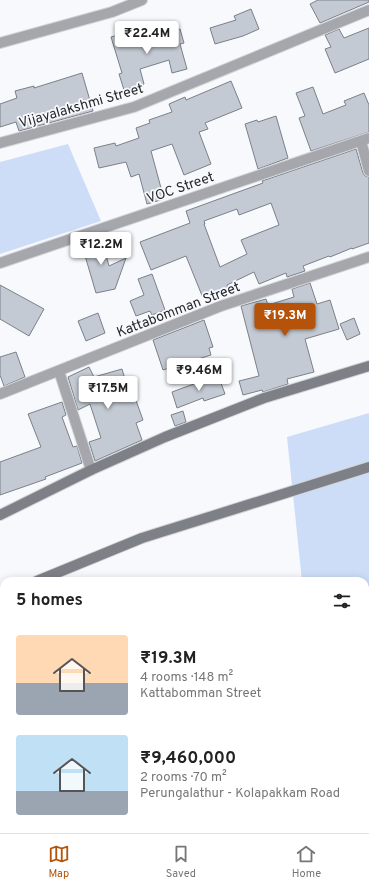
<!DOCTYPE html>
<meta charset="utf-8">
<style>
body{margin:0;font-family:Overpass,sans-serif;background:#f6f6f6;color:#222;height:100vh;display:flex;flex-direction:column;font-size:15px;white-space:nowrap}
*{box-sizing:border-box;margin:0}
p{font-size:13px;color:#767676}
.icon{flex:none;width:22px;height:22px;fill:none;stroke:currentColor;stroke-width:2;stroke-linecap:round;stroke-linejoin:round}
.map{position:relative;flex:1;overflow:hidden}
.panel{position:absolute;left:0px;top:577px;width:369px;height:256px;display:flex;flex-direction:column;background:#fff;border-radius:12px 12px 0 0;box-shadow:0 2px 10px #0003}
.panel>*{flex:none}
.price{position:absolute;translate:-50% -34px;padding:0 9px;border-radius:4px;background:#fff;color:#222;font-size:13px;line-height:26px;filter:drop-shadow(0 1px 2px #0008)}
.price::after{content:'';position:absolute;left:50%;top:24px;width:12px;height:9px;margin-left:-6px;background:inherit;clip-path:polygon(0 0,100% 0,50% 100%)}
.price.selected{background:#b45309;color:#fff}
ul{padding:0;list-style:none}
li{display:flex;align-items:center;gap:12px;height:100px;padding:0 16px}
li span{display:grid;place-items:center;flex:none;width:112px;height:80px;border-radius:4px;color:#555}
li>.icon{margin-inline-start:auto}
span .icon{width:48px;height:48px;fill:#fffc;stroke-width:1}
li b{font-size:17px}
h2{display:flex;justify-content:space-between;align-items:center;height:48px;padding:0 16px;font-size:17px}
.tab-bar{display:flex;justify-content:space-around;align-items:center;height:56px;border-top:1px solid #e0e0e0;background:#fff;font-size:11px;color:#767676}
.tab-bar a{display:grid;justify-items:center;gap:2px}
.tab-bar .selected{color:#b45309}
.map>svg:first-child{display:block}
.green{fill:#cdddf8}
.building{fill:#c4cad3;stroke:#7b8089;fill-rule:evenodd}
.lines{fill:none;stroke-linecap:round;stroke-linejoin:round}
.street-casing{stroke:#d2d4d7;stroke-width:12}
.secondary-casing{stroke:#d2d4d7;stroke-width:12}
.street{stroke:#a5a7ac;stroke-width:10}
.secondary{stroke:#7d8086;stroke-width:10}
.labels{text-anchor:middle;stroke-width:3.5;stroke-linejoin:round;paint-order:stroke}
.street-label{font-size:14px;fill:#27292c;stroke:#f7f9fd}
</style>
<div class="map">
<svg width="369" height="833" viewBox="0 0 369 833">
<rect width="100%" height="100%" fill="#f7f9fd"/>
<path class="green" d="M68 144 101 221 0 254V162Z
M369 413V833H328V829H365V581H302L287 437Z"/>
<path class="building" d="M318 0H369V2L320 23 310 4Z
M251 9 259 29 243 36 215 44 210 28 236 20 234 16Z
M369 28V59L335 73 325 49 331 47 325 35 339 29 344 38Z
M180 29 184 43 180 44 187 69 172 73 169 60 140 69 144 84 124 90 119 74 122 73 111 37 129 32 132 43Z
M82 73 93 111 19 131 16 122 0 127V104L17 98 15 91 34 86V88Z
M231 81 242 108 205 123 208 129 199 132 211 164 184 175 172 144 151 151 164 199 147 204 139 174 131 177 126 162 99 168 94 148 115 143 116 146 139 138 136 128 150 123 149 120 172 112 169 104 185 97 186 100Z
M313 87 323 114 346 105 344 101 364 93 369 105V132L311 151 299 118 305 116 296 93Z
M276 116 288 158 258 169 245 124 257 120 258 122Z
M356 149 363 173 365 176 369 177V243L352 249V248L330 257 329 256 303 266 305 271 287 277 286 273 259 284 254 272 227 285 228 288 203 298 186 256 151 270 140 242 190 223 186 211 263 183 262 181ZM271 203 279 225 241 240 247 254 220 267 204 224H205L204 221 237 209 239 215Z
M101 236 109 266 126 258 115 289 96 293 81 242Z
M152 274 165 310 152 315 150 311 136 316 130 301 144 295 138 279Z
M310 283 317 304 330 300 339 329 305 339 314 372 287 379 288 384 263 392 262 390 243 395 239 381 259 376 241 306 266 299 268 305 294 297 292 289Z
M0 285 44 309 29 336 0 319Z
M98 313 105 333 86 341 78 321Z
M354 318 360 334 347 340 340 324Z
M204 320 213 347 209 348 211 355 163 370 153 340Z
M16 352 25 377 4 386 0 375V357Z
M89 367 94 377 122 369 130 396 134 395 143 420 136 423 142 440 95 461 89 442 101 438 90 404 78 410 68 377Z
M218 375 225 394 204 401 203 398 177 408 172 392Z
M62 402 66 415 62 417 73 447 77 446 82 463 45 477 46 479 0 495V462L41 447 28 414Z
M183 411 186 422 175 426 171 415Z"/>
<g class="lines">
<g class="street-casing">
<path id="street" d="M0 43 112 12 142 0
M361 141 369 171
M0 143 134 107 369 10
M0 263 369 138
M59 371 91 470
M0 394 221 306 369 257
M0 633 4 631
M61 829V833
M121 829 122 833
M249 829 256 833"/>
</g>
<g class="secondary-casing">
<path id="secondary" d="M0 515 91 470 165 437 264 398 369 366
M37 581 142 538 369 467
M0 596 4 594"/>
</g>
<use href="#street" class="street"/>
<use href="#secondary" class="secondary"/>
</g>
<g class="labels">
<g class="street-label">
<text transform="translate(81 105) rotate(-16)" y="5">Vijayalakshmi Street</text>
<text transform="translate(180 187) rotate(-19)" y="5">VOC Street</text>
<text transform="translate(178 309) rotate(-21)" y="5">Kattabomman Street</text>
</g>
</g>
</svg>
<b class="price" style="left:147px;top:55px">₹22.4M</b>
<b class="price" style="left:101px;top:266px">₹12.2M</b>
<b class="price selected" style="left:285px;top:337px">₹19.3M</b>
<b class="price" style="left:199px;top:392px">₹9.46M</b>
<b class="price" style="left:108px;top:410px">₹17.5M</b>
<section class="panel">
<h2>5 homes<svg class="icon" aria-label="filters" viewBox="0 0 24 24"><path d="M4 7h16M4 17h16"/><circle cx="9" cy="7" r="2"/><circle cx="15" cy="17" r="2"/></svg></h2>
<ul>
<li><span style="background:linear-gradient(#ffd9b3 60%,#9aa5b1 0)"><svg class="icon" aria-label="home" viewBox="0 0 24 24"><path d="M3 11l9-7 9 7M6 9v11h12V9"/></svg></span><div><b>₹19.3M</b><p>4 rooms · 148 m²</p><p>Kattabomman Street</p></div></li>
<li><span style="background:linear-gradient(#bfe0f5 70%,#9aa5b1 0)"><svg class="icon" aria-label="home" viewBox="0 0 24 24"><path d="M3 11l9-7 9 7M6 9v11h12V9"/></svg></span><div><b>₹9,460,000</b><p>2 rooms · 70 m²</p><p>Perungalathur - Kolapakkam Road</p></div></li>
</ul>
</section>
</div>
<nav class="tab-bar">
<a class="selected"><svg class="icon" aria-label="map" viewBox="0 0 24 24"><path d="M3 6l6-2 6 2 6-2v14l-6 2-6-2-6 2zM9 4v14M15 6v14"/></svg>Map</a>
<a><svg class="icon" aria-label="saved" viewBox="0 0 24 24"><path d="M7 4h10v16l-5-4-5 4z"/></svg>Saved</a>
<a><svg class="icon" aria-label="home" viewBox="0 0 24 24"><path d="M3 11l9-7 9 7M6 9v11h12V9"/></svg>Home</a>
</nav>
